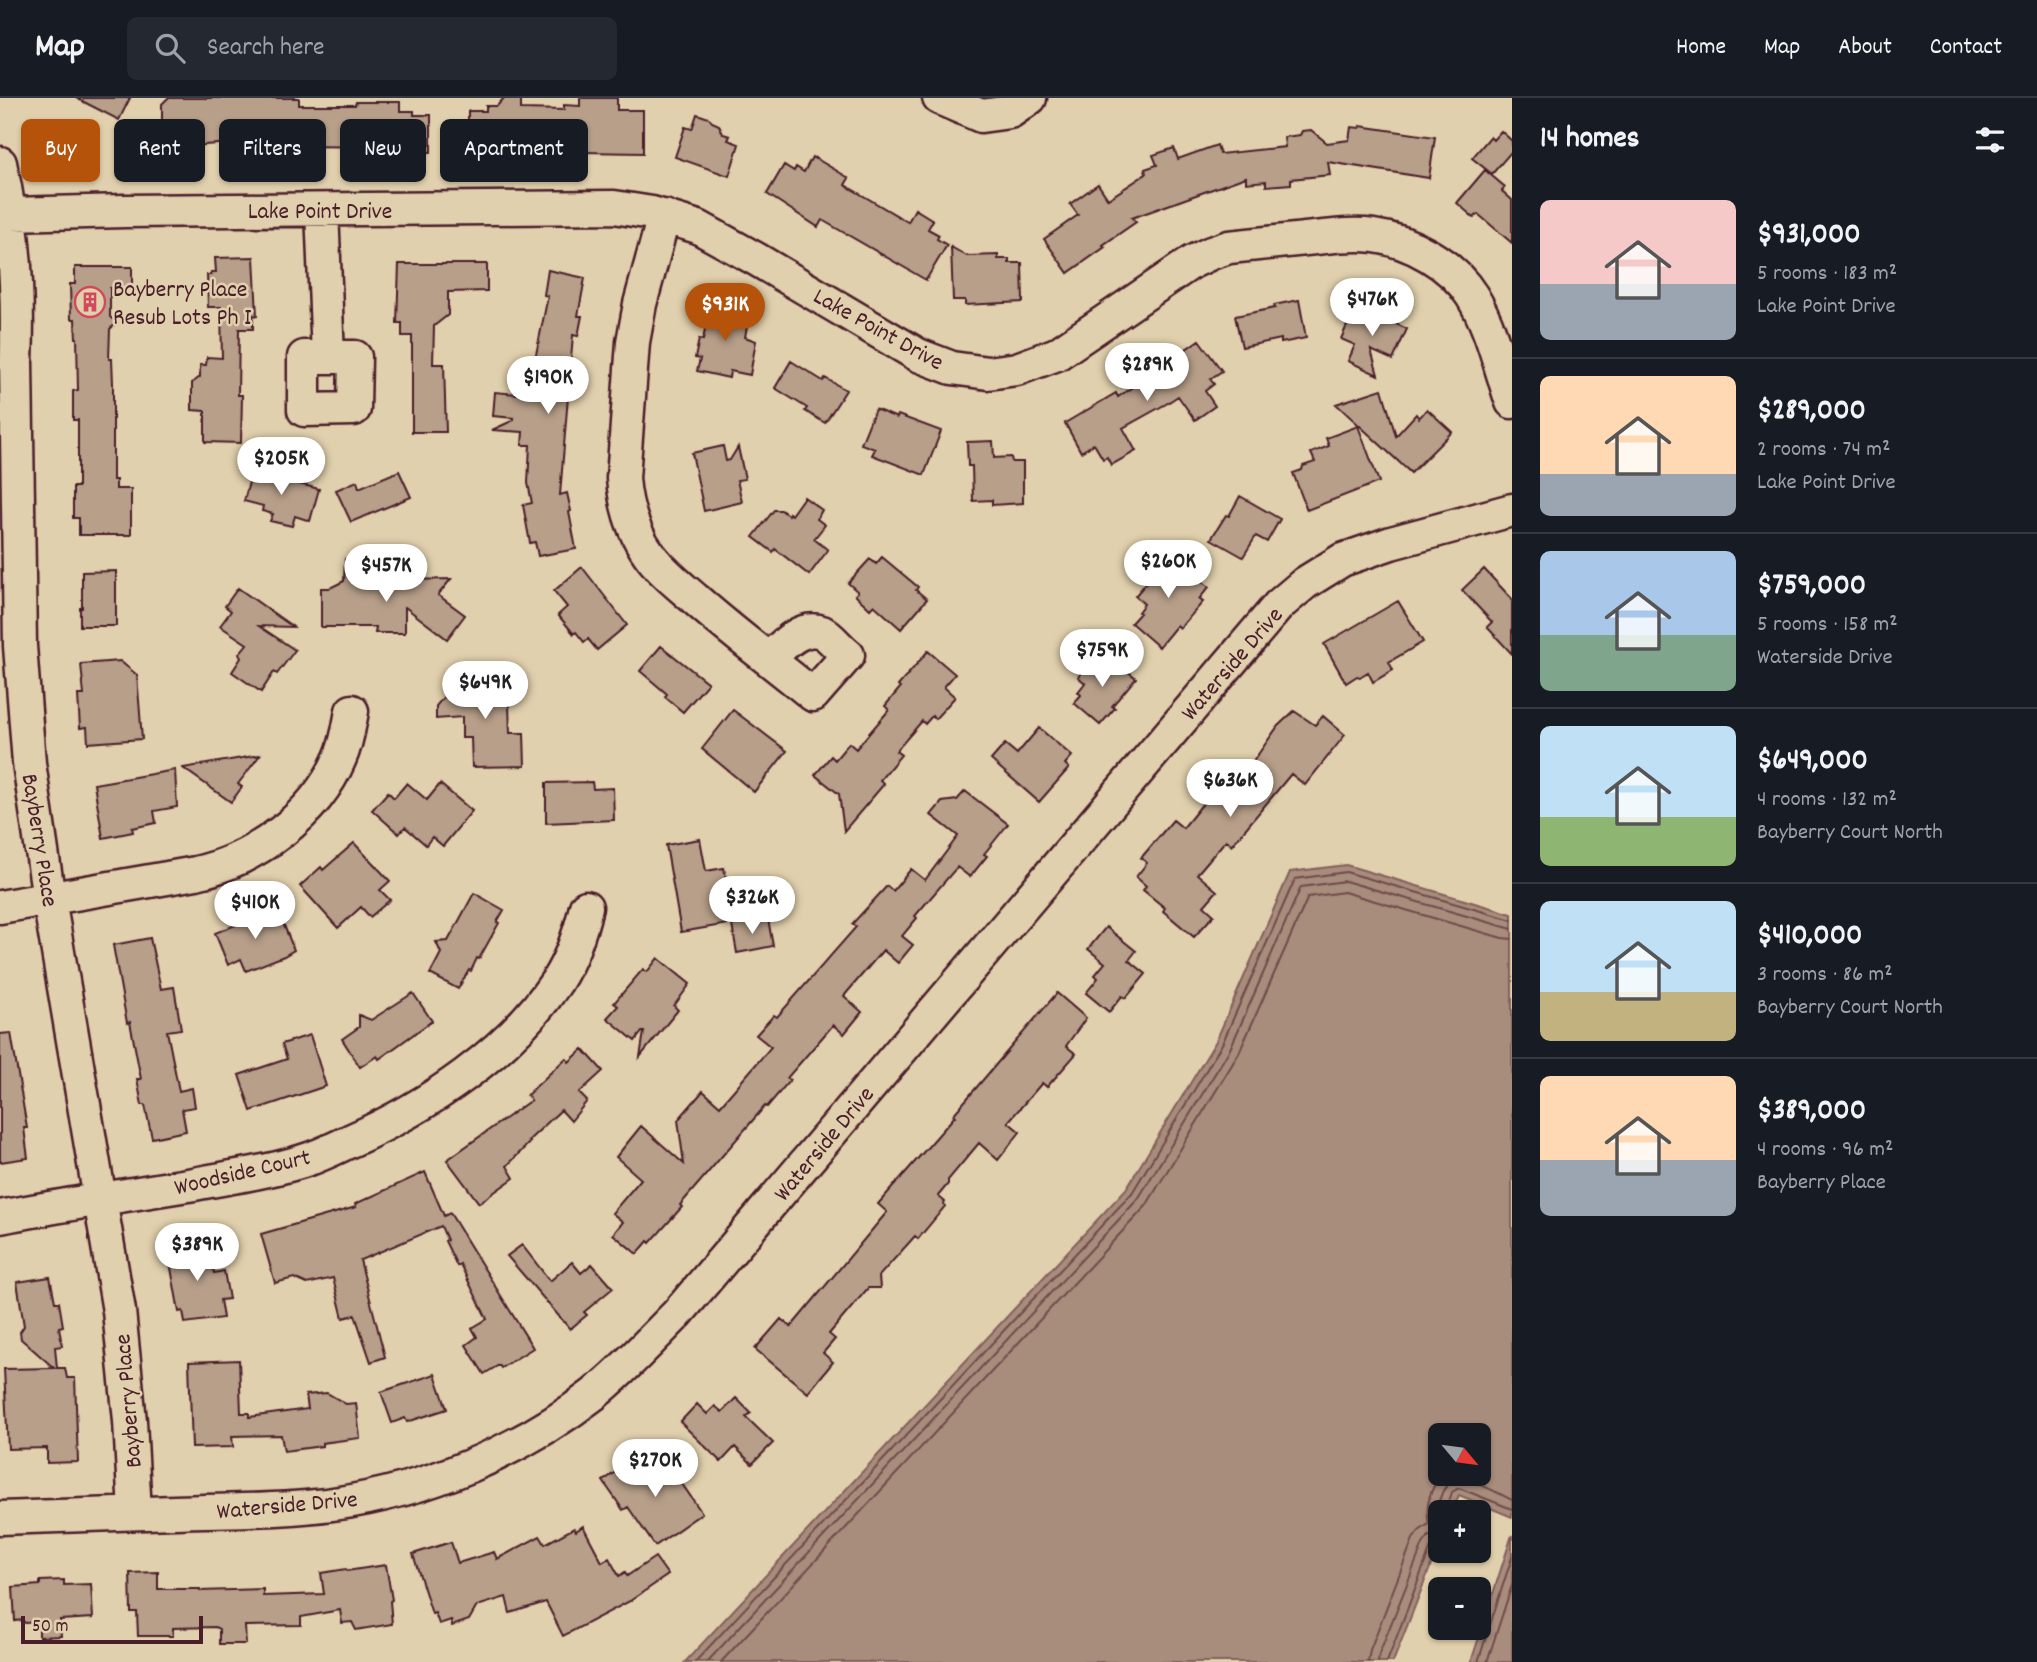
<!DOCTYPE html>
<meta charset="utf-8">
<style>
body{margin:0;font-family:Dekko,sans-serif;background:#242831;color:#f1f3f6;height:100vh;display:flex;flex-direction:column;font-size:26px;white-space:nowrap}
*{box-sizing:border-box;margin:0}
p{font-size:23px;color:#9ea1a6}
.icon{flex:none;width:38px;height:38px;fill:none;stroke:currentColor;stroke-width:2;stroke-linecap:round;stroke-linejoin:round}
.map{position:relative;flex:1;overflow:hidden}
.side{display:flex;flex-direction:column;background:#171b24;width:525px}
.side>*{flex:none}
.banner{position:absolute;left:21px;top:21px;width:665px;height:63px;display:flex;gap:14px}
.needle{width:46px;rotate:119deg}
.buttons{position:absolute;left:1428px;top:1325px;display:grid;gap:14px}
.buttons a{display:grid;place-items:center;width:63px;height:63px;border-radius:10px;background:#171b24;box-shadow:0 2px 5px #0004;font-size:35px}
.scale{position:absolute;left:21px;bottom:18px;width:182px;box-sizing:border-box;padding-left:7px;border:4px solid #4a1f2b;border-top:0;font-size:19px;line-height:24px;white-space:nowrap;color:#4a1f2b;-webkit-text-stroke:5px #e1d0ad;paint-order:stroke}
.price{position:absolute;translate:-50% -60px;padding:0 16px;border-radius:24px;background:#fff;color:#222;font-size:23px;line-height:46px;filter:drop-shadow(0 2px 4px #0008)}
.price::after{content:'';position:absolute;left:50%;top:42px;width:21px;height:16px;margin-left:-10px;background:inherit;clip-path:polygon(0 0,100% 0,50% 100%)}
.price.current{background:#b45309;color:#fff}
ul{padding:0;list-style:none}
li{display:flex;align-items:center;gap:21px;height:175px;padding:0 28px}
li+li{border-top:2px solid #363941}
li span{display:grid;place-items:center;flex:none;width:196px;height:140px;border-radius:10px;color:#555}
li>.icon{margin-inline-start:auto}
span .icon{width:84px;height:84px;fill:#fffc;stroke-width:1}
li b{font-size:30px}
h2{display:flex;justify-content:space-between;align-items:center;height:84px;padding:0 28px;font-size:30px}
.tag{padding:0 24px;border-radius:10px;background:#171b24;box-shadow:0 2px 5px #0004;font-size:24px;line-height:63px}
.tag.current{background:#b45309;color:#fff}
header{display:flex;align-items:center;gap:42px;box-sizing:border-box;height:98px;padding:0 35px;background:#171b24;border-bottom:2px solid #363941}
header strong{font-size:33px}
nav{display:flex;gap:38px;margin-inline-start:auto;font-size:24px}
.search{width:490px;height:63px;background:#242831;display:flex;align-items:center;gap:18px;box-sizing:border-box;padding:0 24px;border-radius:10px;color:#9ea1a6;font-size:26px}
main{display:flex;flex:1;min-height:0}
.map>svg:first-child{display:block}
.water{fill:#a88c7b;stroke:#82605b;stroke-width:2;fill-rule:evenodd}
.lines{fill:none;stroke-linecap:round;stroke-linejoin:round}
.shore{stroke:#704b4b;stroke-width:2}
.building{fill:#b79f89;stroke:#4a1f2b;stroke-width:2}
.minor-casing{stroke:#4a1f2b;stroke-width:37}
.minor{stroke:#e1d0ad;stroke-width:32}
.labels{text-anchor:middle;stroke-width:5;stroke-linejoin:round;paint-order:stroke}
.street-label{font-size:24px;fill:#4a1f2b;stroke:#e1d0ad}
.poi-label{font-size:24px;fill:#4a1f2b;stroke:#e1d0ad;text-anchor:start}
</style>
<header>
<strong>Map</strong>
<div class="search"><svg class="icon" aria-label="search" viewBox="0 0 24 24"><circle cx="10" cy="10" r="6"/><path d="M15 15l6 6"/></svg>Search here</div>
<nav><a>Home</a><a>Map</a><a>About</a><a>Contact</a></nav>
</header>
<main>
<div class="map">
<svg width="1512" height="1564" viewBox="0 0 1512 1564">
<rect width="100%" height="100%" fill="#e1d0ad"/>
<filter id="ink" filterUnits="userSpaceOnUse"><feTurbulence type="fractalNoise" baseFrequency=".0143" numOctaves="2"/><feDisplacementMap in="SourceGraphic" scale="14" xChannelSelector="R" yChannelSelector="G"/><feConvolveMatrix kernelMatrix="1 2 1 2 8 2 1 2 1" color-interpolation-filters="sRGB"/></filter>
<g filter="url(#ink)">
<path class="water" d="M1346 767 1512 816V1419L1459 1397 1452 1414H1440V1444L1393 1564H685L1126 1091 1216 943 1290 774ZM1440 1337H1479V1376H1440Z
M1512 1437V1564H1471Z"/>
<g class="lines">
<path class="shore" d="M1446 1414 1452 1394 1459 1390 1512 1411
M1440 1422C1435 1412 1438 1405 1442 1395 1454 1367 1493 1393 1512 1402
M695 1564 1132 1095 1222 946 1295 781 1346 774 1512 822
M707 1564 1138 1101 1230 951 1301 789 1345 783 1512 831
M721 1564 1146 1108 1239 955 1308 799 1344 794 1502 840 1512 841
M1368 1564 1370 1552 1413 1441 1419 1433 1429 1426C1425 1407 1430 1388 1444 1376
M1378 1564 1379 1556 1423 1446 1429 1438 1440 1436
M1387 1564 1431 1449 1435 1445 1440 1444
M1478 1564 1512 1459
M1487 1564 1512 1487"/>
</g>
<path class="building" d="M76 0H130L119 22Z
M168 0H299V7H355L356 4H400V13H414V17H431V54H408V49L286 48V46H218L191 48V51H167V26H162V6Z
M504 0H521V11L564 12V7L580 8V0H617V12H643V55L517 53V51H491L490 48 468 49V13H486V8H497Z
M697 16 709 20 712 24 719 27 723 36 730 38 728 42 739 46 729 78 675 59 685 29 692 31Z
M1360 28 1435 39 1429 80 1328 64 1330 77 1291 81V86L1266 88V83L1246 85V79L1132 120 1136 124 1103 147 1105 149 1068 175 1044 141 1078 117 1070 106 1098 86 1108 101 1146 76 1145 71 1157 67 1153 57 1174 50 1178 61 1217 47 1220 56 1285 49 1284 39 1300 37 1302 33 1311 32 1327 45 1349 42 1351 29 1360 30Z
M1501 33 1512 43V53L1492 76 1472 60 1490 39 1493 42Z
M812 59 815 61V60L849 80 845 87 908 124 915 111 933 122 928 131 939 137 937 141 947 147 926 182 822 122 818 129 767 96 784 67 794 73 796 69 804 74Z
M1485 72 1505 89 1502 93 1512 102V145L1478 116 1474 120 1457 105Z
M951 149 967 158 998 157V161H1009V165H1022L1023 204 965 207V202H953Z
M254 159 257 218 253 217V231H239L238 297H242L241 345 205 344V313L192 312V285L200 279V267H206L207 259 222 260 221 209H208L207 177H211V174H216L215 160Z
M399 166H487V193L448 194V217L434 228 433 266H444L446 334H412V238H402V225H397Z
M75 169H132V190H110V219L117 225 110 231 109 261H112L113 285V382H116V391H131V437H79V420H73V389H78V322H73V293L78 292 77 240H76L75 221H71L70 186H75Z
M548 172 585 180 578 218H582L578 238 573 237 560 397 567 395 571 413 569 414 576 451 538 458 535 444 530 445 523 407 532 405 528 385 530 347H522L523 334 492 332 514 322V320L493 318 495 294 528 297 530 271H533L548 198 544 197Z
M1299 202 1306 240 1281 245V241L1242 249 1235 218 1275 210 1274 207Z
M710 206 747 213 744 227 747 228 745 239 756 243 750 277 730 273 729 280 697 273 700 261 695 260 699 241 703 242Z
M1356 207 1407 231 1393 262 1371 252 1378 277 1348 263 1355 247 1341 241Z
M1199 242 1222 273 1210 281 1214 286 1205 293 1215 308 1195 322 1178 298 1166 306 1123 330 1136 353 1111 367 1107 359 1103 361 1094 346 1081 354 1065 325 1116 295 1118 299Z
M791 263 823 283 825 280 846 292 825 325 805 313 807 310 775 290Z
M1382 291 1396 338 1416 316 1419 320 1427 311 1452 334 1411 375 1336 306Z
M875 311 897 320 898 317 941 333 924 377 872 357 875 351 861 346Z
M1358 328 1379 384 1307 412 1293 375 1302 372 1303 368 1315 364 1311 355 1329 348 1326 340Z
M993 343 994 360 1011 359 1012 364H1023V405L992 407V402L973 403 972 368H968L967 344Z
M723 348 726 363 730 362 738 349 745 381 737 382 742 404 704 413 692 355Z
M253 369 277 376 276 380 319 391 310 423 295 418 292 428 270 423 273 416 262 413 263 408 244 403Z
M399 373 411 399 351 424 336 392 357 383 359 390Z
M1240 398 1280 421 1267 444 1256 438 1243 459 1211 441 1226 417 1229 418Z
M804 399 822 412 817 421 825 427 814 441 828 452 809 477 775 451 773 454 753 439 774 412H781L788 417 789 415 791 417Z
M1171 456 1209 489 1199 501 1203 504 1180 530 1177 527 1159 549 1131 525 1140 515 1138 514 1144 506 1135 498Z
M882 459 918 489 916 492 927 501 901 531 874 507 870 511 855 497 858 494 848 485 870 461 876 466Z
M345 461H368V490H407V482L451 481 438 497 465 517 447 541 405 509V535H375L376 529H321V490H330L344 483Z
M582 469 627 527 597 552 588 541 584 544 576 534 574 536 558 517 567 509 554 493Z
M1484 471 1512 501V556L1487 529 1492 524 1462 492Z
M116 473V528H80V510H82V474Z
M238 490 293 529 259 528 295 552 277 576 274 574 261 594 232 574 241 560 239 556 247 546 220 528 231 513 225 508Z
M1398 503 1423 544 1389 564 1393 572 1373 584 1368 574 1360 579 1357 578 1346 585 1324 546Z
M661 548 708 585 683 614 665 599 667 596 640 573Z
M928 553 955 576 944 589 955 599 935 621 932 618 925 626 922 623 896 653 901 657 880 682 884 686 844 733 839 696 815 677 831 658 835 662 849 645 856 651 889 612 885 608 900 590 898 588Z
M1111 560 1136 580 1112 608 1115 610 1100 627 1074 605 1081 597 1078 594 1085 585 1078 579 1093 561 1103 570Z
M120 563 137 577 142 641 88 645 87 629 80 630 78 597H84L81 566Z
M508 580 510 635H524L525 668 472 669 471 640H462V619L436 621V608L458 582Z
M733 612 787 653 754 694 702 651Z
M1294 613 1315 627 1323 618 1345 637 1305 687 1291 676 1232 747 1226 742 1197 776 1217 793 1204 808 1214 817 1194 839 1163 813 1165 810 1143 792 1146 788 1136 779 1147 765 1141 760 1173 722 1183 730 1213 693 1221 700 1251 664 1252 665 1278 628Z
M1039 630 1072 658 1065 666 1069 670 1039 704 991 662 1005 646 1017 656Z
M260 657 238 686 242 689 231 704 183 670Z
M175 672 177 709 154 713 156 725 132 730 133 734 103 740 94 686Z
M592 684 593 691 613 690 614 722 546 725V685Z
M407 685 427 702 440 686 472 713 443 748 432 739 426 747 405 729 399 736 372 712 388 694 394 700Z
M965 693 1008 726 984 756 987 758 970 779 957 769 915 818 917 820 902 838 913 847 898 865 883 852 844 898 862 914 844 936 833 927 787 980 790 982 767 1009 765 1008 680 1107 682 1109 650 1145 648 1143 637 1156 613 1136 623 1124 612 1115 641 1081 616 1059 641 1028 684 1066 678 1022 703 993 720 1008 771 949 756 937 774 917 777 919 856 829 852 826 887 788 893 793 911 771 925 782 958 738 931 717 942 704 957 702Z
M700 741 706 773 724 770 734 825 681 834 666 747Z
M354 745 390 783 380 792 390 802 370 819 361 809 338 830 300 788 321 769 323 772Z
M474 795 504 812 497 824 499 825 479 861 477 860 471 873 469 872 458 891 430 876 441 855 436 844 448 843Z
M279 815 294 852 284 858 246 873 241 861 228 867 215 835 264 816 266 820Z
M768 821 773 848 737 855 732 827Z
M1106 829 1136 853 1129 862 1146 876 1126 900 1122 898 1109 914 1086 895 1098 880 1095 877 1105 865 1088 851Z
M150 840 161 891 174 889 181 931 167 933 179 993 192 990 195 1009 182 1011 186 1033 152 1040 145 1007H142L137 981H141L130 924 127 925 113 847Z
M658 860 690 886 674 908 678 912 640 959 644 934H642L635 943 607 920 618 908 614 905 643 871 647 874Z
M413 895 432 923 379 961 377 958 360 969 342 941 359 929V917L371 922Z
M1057 895 1086 920 1066 948 1076 956 1047 989 1042 985 1008 1024 1020 1034 998 1062 979 1045 948 1082V1086L938 1098 945 1104 944 1106 945 1108 937 1118 918 1141 915 1138 879 1178 880 1190H868L829 1236 835 1241 823 1255 833 1264 808 1295 755 1251 781 1221 791 1229 887 1114 878 1106 955 1018 953 1017Z
M11 935 27 1030H24L28 1060 0 1064V936Z
M310 937 326 988 251 1013 239 977 287 961 282 946Z
M583 951 603 973 579 995 587 1003 571 1023 561 1012 528 1043 530 1044 507 1068 514 1080 479 1105 447 1062 531 1002 527 997 566 960 569 964Z
M425 1074 444 1118 450 1115 533 1250 501 1270 499 1267 484 1276 466 1247 477 1239 472 1230 487 1221 460 1166 457 1168 445 1143 447 1142 441 1128 360 1162 385 1259 371 1264 355 1217 343 1220 333 1180 307 1186 294 1180 275 1185 261 1136 356 1109 355 1106Z
M204 1142 208 1164H212L214 1175 224 1173 229 1201 220 1202 223 1220 185 1225 183 1213 179 1214 167 1148Z
M522 1147 550 1183 572 1164 581 1175 592 1166 613 1190 584 1214 587 1217 570 1231 507 1158Z
M50 1179 55 1204H59L63 1228 59 1229 62 1248 55 1249 57 1270H65L67 1280H75L78 1364 47 1365V1350L8 1351 4 1271 54 1270 21 1241 20 1234 24 1228 17 1184Z
M239 1262 241 1315H249V1319L308 1311 306 1297 327 1295 346 1306 356 1305 360 1340 322 1345V1348L284 1353 281 1337 232 1338 233 1349 192 1350 189 1264Z
M435 1276 447 1311 407 1324 405 1320 392 1325 381 1294Z
M736 1300 751 1315 746 1319 773 1345 752 1366 735 1349 721 1364 680 1324 697 1306 707 1316 715 1308 722 1314Z
M673 1360 686 1379 680 1383 702 1415 655 1448 628 1409 623 1412 603 1383 630 1364 643 1382Z
M583 1428 602 1464 609 1460 619 1478 625 1474 627 1478 655 1459 668 1477 630 1503 563 1538 546 1504 510 1515 506 1499 477 1508 469 1522 452 1528 451 1522 439 1526 435 1515 432 1516 413 1456 451 1444 458 1465 494 1454 497 1461 540 1438 545 1446 574 1430 576 1433Z
M386 1467 392 1502 390 1503 392 1526 356 1532 352 1524 342 1525 340 1512 301 1519V1527L245 1528 246 1546H219V1531L215 1529 173 1530V1538H138L137 1514H131L130 1475 158 1474V1491H200V1493L263 1491V1498L324 1496 321 1475 346 1471 347 1473Z
M64 1482V1487L91 1486 93 1520 60 1522 61 1538 39 1539V1524L25 1525 22 1522 15 1523 13 1489 40 1487V1483Z"/>
<g class="lines">
<g class="minor-casing">
<path id="minor" d="M939 0 981 18 1010 14 1030 0
M0 65C15 131 19 197 16 264L20 548 29 665 49 801 119 1213 130 1323 135 1415
M322 112 328 259H304V312L354 311 355 259H328
M10 116 125 113 614 109 652 115 698 129 756 161 918 257 952 270 988 275 1017 271 1057 256 1192 164 1211 155 1229 149C1258 146 1286 143 1315 140 1334 138 1355 135 1374 138 1411 143 1452 166 1472 198 1492 230 1500 270 1512 304
M664 118 640 206 633 244 623 380C625 406 633 434 649 456 661 473 679 487 695 501 733 535 774 565 813 597L848 557C841 552 829 537 822 534 801 526 781 549 769 561
M0 809 196 775C255 762 316 717 340 660 347 645 349 629 352 613
M0 1119C62 1107 125 1097 188 1087 229 1079 272 1074 312 1060 325 1055 338 1049 350 1043 427 1009 510 954 557 883 571 861 580 835 586 809
M0 1420C58 1418 116 1416 175 1414 227 1412 281 1413 333 1406 425 1393 520 1354 594 1296 624 1272 650 1243 677 1216L1279 507 1305 485 1342 462 1391 445 1512 412"/>
</g>
<use href="#minor" class="minor"/>
</g>
</g>
<defs>
<g id="building-ring" transform="scale(1.575)"><circle r="9.5" fill="#e1d0ad" stroke="#d1495b" stroke-width="1.5"/><path d="M-4-6H4V6H1V3H-1V6H-4ZM-2.5-4.3h1.7v1.8h-1.7ZM.8-4.3h1.7v1.8H.8ZM-2.5-1h1.7V.8h-1.7ZM.8-1h1.7V.8H.8Z" fill="#d1495b"/></g>
</defs>
<g fill-rule="evenodd">
<use href="#building-ring" x="90" y="204"/>
</g>
<g class="labels">
<g class="street-label">
<text x="320" y="120">Lake Point Drive</text>
<text transform="translate(879 230) rotate(29)" y="8">Lake Point Drive</text>
<text transform="translate(1231 565) rotate(-49)" y="8">Waterside Drive</text>
<text transform="translate(41 742) rotate(81)" y="8">Bayberry Place</text>
<text transform="translate(823 1045) rotate(-50)" y="8">Waterside Drive</text>
<text transform="translate(242 1073) rotate(-13)" y="8">Woodside Court</text>
<text transform="translate(127 1303) rotate(-95)" y="8">Bayberry Place</text>
<text transform="translate(287 1406) rotate(-5)" y="8">Waterside Drive</text>
</g>
<g class="poi-label">
<text x="113" y="198">Bayberry Place<tspan x="113" dy="28">Resub Lots Ph I</tspan></text>
</g>
</g>
</svg>
<div class="buttons">
<a><svg class="needle" viewBox="-14 -14 28 28"><path d="M0-13l5 13h-10z" fill="#e53935"/><path d="M0 13l5-13h-10z" fill="#9ea1a6"/></svg></a>
<a>+</a>
<a>−</a>
</div>
<div class="scale">50 m</div>
<b class="price" style="left:1372px;top:240px">$476K</b>
<b class="price current" style="left:725px;top:245px">$931K</b>
<b class="price" style="left:1147px;top:305px">$289K</b>
<b class="price" style="left:548px;top:318px">$190K</b>
<b class="price" style="left:281px;top:399px">$205K</b>
<b class="price" style="left:1168px;top:502px">$260K</b>
<b class="price" style="left:386px;top:506px">$457K</b>
<b class="price" style="left:1102px;top:591px">$759K</b>
<b class="price" style="left:485px;top:623px">$649K</b>
<b class="price" style="left:1230px;top:721px">$636K</b>
<b class="price" style="left:752px;top:838px">$326K</b>
<b class="price" style="left:255px;top:843px">$410K</b>
<b class="price" style="left:197px;top:1185px">$389K</b>
<b class="price" style="left:655px;top:1401px">$270K</b>
<div class="banner">
<a class="tag current">Buy</a>
<a class="tag">Rent</a>
<a class="tag">Filters</a>
<a class="tag">New</a>
<a class="tag">Apartment</a>
</div>
</div>
<section class="side">
<h2>14 homes<svg class="icon" aria-label="filters" viewBox="0 0 24 24"><path d="M4 7h16M4 17h16"/><circle cx="9" cy="7" r="2"/><circle cx="15" cy="17" r="2"/></svg></h2>
<ul>
<li><span style="background:linear-gradient(#f6c9c9 60%,#9aa5b1 0)"><svg class="icon" aria-label="home" viewBox="0 0 24 24"><path d="M3 11l9-7 9 7M6 9v11h12V9"/></svg></span><div><b>$931,000</b><p>5 rooms · 183 m²</p><p>Lake Point Drive</p></div></li>
<li><span style="background:linear-gradient(#ffd9b3 70%,#9aa5b1 0)"><svg class="icon" aria-label="home" viewBox="0 0 24 24"><path d="M3 11l9-7 9 7M6 9v11h12V9"/></svg></span><div><b>$289,000</b><p>2 rooms · 74 m²</p><p>Lake Point Drive</p></div></li>
<li><span style="background:linear-gradient(#a9c7e8 60%,#7fa58c 0)"><svg class="icon" aria-label="home" viewBox="0 0 24 24"><path d="M3 11l9-7 9 7M6 9v11h12V9"/></svg></span><div><b>$759,000</b><p>5 rooms · 158 m²</p><p>Waterside Drive</p></div></li>
<li><span style="background:linear-gradient(#bfe0f5 65%,#8fb573 0)"><svg class="icon" aria-label="home" viewBox="0 0 24 24"><path d="M3 11l9-7 9 7M6 9v11h12V9"/></svg></span><div><b>$649,000</b><p>4 rooms · 132 m²</p><p>Bayberry Court North</p></div></li>
<li><span style="background:linear-gradient(#bfe0f5 65%,#c2b280 0)"><svg class="icon" aria-label="home" viewBox="0 0 24 24"><path d="M3 11l9-7 9 7M6 9v11h12V9"/></svg></span><div><b>$410,000</b><p>3 rooms · 86 m²</p><p>Bayberry Court North</p></div></li>
<li><span style="background:linear-gradient(#ffd9b3 60%,#9aa5b1 0)"><svg class="icon" aria-label="home" viewBox="0 0 24 24"><path d="M3 11l9-7 9 7M6 9v11h12V9"/></svg></span><div><b>$389,000</b><p>4 rooms · 96 m²</p><p>Bayberry Place</p></div></li>
</ul>
</section>
</main>
